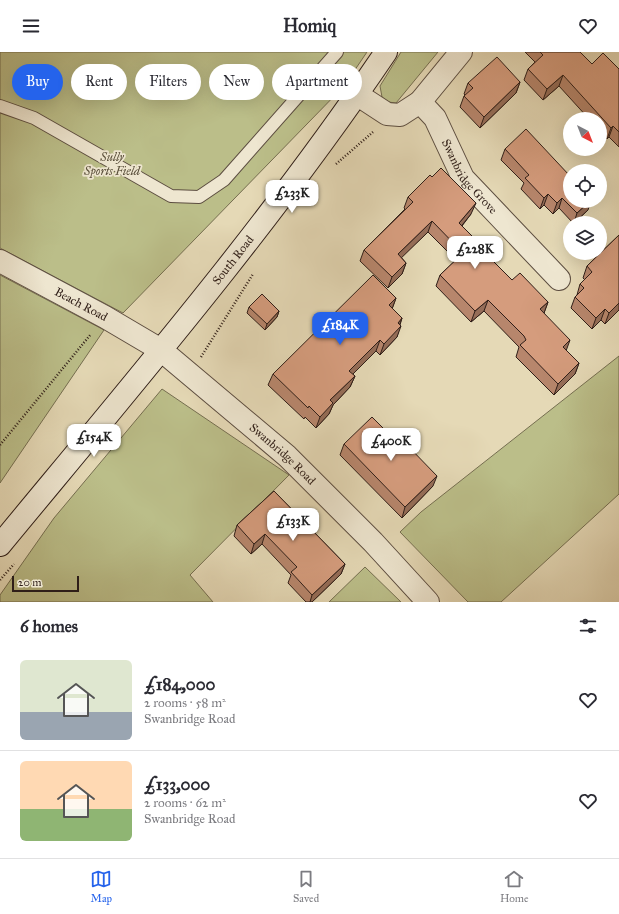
<!DOCTYPE html>
<meta charset="utf-8">
<style>
body{margin:0;font-family:"IM FELL Great Primer",serif;background:#f7f7f7;color:#2b2b33;height:100vh;display:flex;flex-direction:column;font-size:15px;white-space:nowrap}
*{box-sizing:border-box;margin:0}
p{font-size:13px;color:#7c7c81}
.icon{flex:none;width:22px;height:22px;fill:none;stroke:currentColor;stroke-width:2;stroke-linecap:round;stroke-linejoin:round}
.map{position:relative;height:550px;overflow:hidden}
.sheet{display:flex;flex-direction:column;background:#fff;flex:1}
.sheet>*{flex:none}
.top-card{position:absolute;left:12px;top:12px;width:400px;height:36px;display:flex;gap:8px}
.needle{width:26px;rotate:138deg}
.fabs{position:absolute;left:563px;top:60px;display:grid;gap:8px}
.fabs a{display:grid;place-items:center;width:44px;height:44px;border-radius:50%;background:#fff;box-shadow:0 4px 16px #0002;font-size:20px}
.scale{position:absolute;left:12px;bottom:10px;width:67px;box-sizing:border-box;padding-left:4px;border:2px solid #2f1e18;border-top:0;font-size:11px;line-height:14px;white-space:nowrap;color:#2f1e18;-webkit-text-stroke:3px #eee6d0;paint-order:stroke}
.price{position:absolute;translate:-50% -34px;padding:0 9px;border-radius:8px;background:#fff;color:#222;font-size:13px;line-height:26px;filter:drop-shadow(0 1px 2px #0008)}
.price::after{content:'';position:absolute;left:50%;top:24px;width:12px;height:9px;margin-left:-6px;background:inherit;clip-path:polygon(0 0,100% 0,50% 100%)}
.price.on{background:#2563eb;color:#fff}
ul{padding:0;list-style:none}
li{display:flex;align-items:center;gap:12px;height:100px;padding:0 20px}
li+li{border-top:1px solid #e1e1e2}
li span{display:grid;place-items:center;flex:none;width:112px;height:80px;border-radius:6px;color:#555}
li>.icon{margin-inline-start:auto}
span .icon{width:48px;height:48px;fill:#fffc;stroke-width:1}
li b{font-size:17px}
h2{display:flex;justify-content:space-between;align-items:center;height:48px;padding:0 20px;font-size:17px}
.pill{padding:0 14px;border-radius:18px;background:#fff;box-shadow:0 4px 16px #0002;font-size:14px;line-height:36px}
.pill.on{background:#2563eb;color:#fff}
header{display:flex;justify-content:space-between;align-items:center;height:52px;padding:0 20px;background:#fff;font-size:18px;font-weight:700}
.dock{display:flex;justify-content:space-around;align-items:center;height:56px;border-top:1px solid #e1e1e2;background:#fff;font-size:11px;color:#7c7c81}
.dock a{display:grid;justify-items:center;gap:2px}
.dock .on{color:#2563eb}
.map>svg:first-child{display:block}
.green{fill:#bbbe89;stroke:#756e50}
.lines{fill:none;stroke-linecap:round;stroke-linejoin:round}
.service-casing{stroke:#5c4d40;stroke-width:14}
.minor-casing{stroke:#5c4d40;stroke-width:24}
.tertiary-casing{stroke:#5c4d40;stroke-width:24}
.secondary-casing{stroke:#2f1e18;stroke-width:24}
.path{stroke:#2f1e18;stroke-width:2.5;stroke-dasharray:1 2;stroke-linecap:butt}
.service{stroke:#eee6d0;stroke-width:12}
.minor{stroke:#eee6d0;stroke-width:22}
.tertiary{stroke:#eee6d0;stroke-width:22}
.secondary{stroke:#eee6d0;stroke-width:22}
.wall{fill:#b7866c;stroke:#2f1e18}
.shaded-wall{fill:#956d58;stroke:#2f1e18}
.building{fill:#d59c7d;stroke:#2f1e18}
.labels{text-anchor:middle;stroke-width:3.5;stroke-linejoin:round;paint-order:stroke}
.park-label{font-size:12px;font-style:italic;fill:#594e3a;stroke:#eee6d0}
.street-label{font-size:12px;fill:#2f1e18;stroke:#eee6d0}
</style>
<header><svg class="icon" aria-label="menu" viewBox="0 0 24 24"><path d="M4 6h16M4 12h16M4 18h16"/></svg>Homiq<svg class="icon" aria-label="heart" viewBox="0 0 24 24"><path d="M12 20l-8-8c-3-5 5-10 8-4 3-6 11-1 8 4z"/></svg></header>
<div class="map">
<svg width="619" height="550" viewBox="0 0 619 550">
<rect width="100%" height="100%" fill="#e5d9b6"/>
<filter id="stains"><feTurbulence type="fractalNoise" baseFrequency=".005" numOctaves="4"/><feColorMatrix values="0 0 0 0 .2 0 0 0 0 .09 0 0 0 0 .02 0 0 0 .5 -.17"/></filter>
<radialGradient id="worn" r=".72"><stop offset=".6" stop-color="#630" stop-opacity="0"/><stop offset="1" stop-color="#630" stop-opacity=".3"/></radialGradient>
<path class="green" d="M0 0H367L344 34 123 261 0 196Z
M401 0H438L396 51 388 50 382 45 380 34Z
M0 223 104 278 0 431Z
M619 304V442L501 550H468L400 480 421 460Z
M162 337 289 423 190 523 213 550H0V543L54 466Z
M365 515 401 550H329Z"/>
<g class="lines">
<g class="service-casing">
<path id="service" d="M0 54 34 66 171 144 199 145 224 128 337 0"/>
</g>
<g class="minor-casing">
<g id="minor">
<path id="s1" d="M358 43 387 62 400 63 420 50 435 66 463 126 559 227"/>
<path d="M420 50 461 0"/>
<path id="s2" d="M0 209 105 265 161 298"/>
</g>
</g>
<g class="tertiary-casing">
<g id="tertiary">
<path id="s3" d="M161 298 287 404 373 490 428 550"/>
</g>
</g>
<g class="secondary-casing">
<g id="secondary">
<path id="s4" d="M0 493C133 332 269 173 386 0"/>
</g>
</g>
<path class="path" d="M336 112 373 80
M201 305 253 222
M0 393 91 282
M0 528 14 512"/>
<use href="#service" class="service"/>
<use href="#minor" class="minor"/>
<use href="#tertiary" class="tertiary"/>
<use href="#secondary" class="secondary"/>
</g>
<path class="wall" d="M525 0H580L592 12 619 17V95L609 85 607 87 600 79V67H589L559 34 543 48 524 28 528 17 535 10Z
M520 30 516 41 480 76 460 55 464 44 465 43 464 42 468 31Z
M505 97 588 158 574 171H573L559 156 553 162 544 153 540 157 521 137 524 131 501 108Z
M408 145 471 162 462 174 490 202 489 205 512 228 548 250 544 261 566 299 579 311 575 322 554 343 516 305 519 295 484 259 471 270 436 234 440 223 456 208 428 180 401 205 406 211 402 222 388 236 360 209 364 198 405 157 404 156Z
M619 183V258L605 272 601 268 592 277 571 256 575 245 577 243 580 232 585 228 583 226 587 214Z
M396 246 392 257 402 266 400 273 397 285 380 303 376 299 353 322 355 324 350 335 333 353 329 362 316 376 305 365 304 367 268 333 273 322Z
M249 255 279 259 277 265 265 278 247 261Z
M344 392 433 434 402 466 340 403Z
M274 439 345 512 341 522 312 550H306L288 531 291 523 262 492 251 502 234 484 237 473Z"/>
<path class="shaded-wall" d="M563 23 559 34 543 48 547 37Z
M520 30 516 41 480 76 484 65Z
M613 74 609 85 607 87 611 76Z
M548 142 544 153 540 157 544 146Z
M562 146 559 156 553 162 557 151Z
M590 149H591L588 158 574 171 577 161Z
M476 151 471 162 455 182 459 171Z
M432 169 428 180 394 213 398 202Z
M406 211 402 222 388 236 392 225Z
M396 246 392 257 389 253Z
M488 248 484 259 471 270 475 259Z
M548 250 544 261 540 257Z
M619 251V258L605 272 609 261Z
M605 257 601 268 592 277 596 266Z
M279 259 277 265 265 278 267 272Z
M402 266 398 277 401 274 397 285 380 303 384 292 398 271Z
M380 288 376 299 345 330 349 319Z
M570 288 566 299 563 295Z
M579 311 575 322 554 343 558 332Z
M355 324 350 335 333 353 329 362 316 376 320 365 330 348Z
M437 424 433 434 402 466 405 455Z
M265 482 262 492 251 502 254 492Z
M345 512 341 522 312 550H310L312 543Z"/>
<path class="building" d="M540 0H580L592 12 603 1 619 17V80L613 74 611 76 563 23 547 37 528 17 543 3Z
M497 5 520 30 484 65 464 44 473 36 468 31Z
M526 77 570 124V149H590L577 161 562 146 557 151 548 142 544 146 525 126 529 123 505 97Z
M441 116 476 151 459 171 490 202 488 204 512 228 520 221 548 250 540 257 570 288 563 295 579 311 558 332 520 293 526 288 524 284 488 248 475 259 440 223 463 201 432 169 398 202 406 211 392 225 364 198 413 150 408 145 430 123 432 125Z
M619 183V251L609 261 605 257 596 266 575 245 584 236 580 232 592 220 587 214Z
M373 223 396 246 389 253 402 266 398 271 401 274 384 292 380 288 349 319 355 324 330 348 333 351 320 365 309 354 308 356 273 322Z
M262 242 279 259 267 272 249 255Z
M372 365 402 395 406 392 437 424 405 455 344 392Z
M274 439 345 512 312 543 291 520 297 515 265 482 254 492 237 473Z"/>
<g class="labels">
<g class="park-label">
<text x="112" y="109">Sully<tspan x="112" dy="14">Sports Field</tspan></text>
</g>
<g class="street-label">
<text dy="4" stroke="none"><textPath href="#s1" startOffset="162">Swanbridge Grove</textPath></text>
<text dy="4" stroke="none"><textPath href="#s4" startOffset="368">South Road</textPath></text>
<text dy="4" stroke="none"><textPath href="#s2" startOffset="92">Beach Road</textPath></text>
<text dy="4" stroke="none"><textPath href="#s3" startOffset="160">Swanbridge Road</textPath></text>
</g>
</g>
<rect width="100%" height="100%" filter="url(#stains)"/>
<rect width="100%" height="100%" fill="url(#worn)"/>
</svg>
<div class="fabs">
<a><svg class="needle" viewBox="-14 -14 28 28"><path d="M0-13l5 13h-10z" fill="#e53935"/><path d="M0 13l5-13h-10z" fill="#7c7c81"/></svg></a>
<a><svg class="icon" aria-label="locate" viewBox="0 0 24 24"><circle cx="12" cy="12" r="6"/><path d="M12 2v4M12 18v4M2 12h4M18 12h4"/></svg></a>
<a><svg class="icon" aria-label="layers" viewBox="0 0 24 24"><path d="M12 4l9 5-9 5-9-5zM3 14l9 5 9-5"/></svg></a>
</div>
<div class="scale">20 m</div>
<b class="price" style="left:292px;top:162px">£233K</b>
<b class="price" style="left:475px;top:218px">£228K</b>
<b class="price on" style="left:340px;top:294px">£184K</b>
<b class="price" style="left:94px;top:406px">£154K</b>
<b class="price" style="left:391px;top:410px">£400K</b>
<b class="price" style="left:293px;top:490px">£133K</b>
<div class="top-card">
<a class="pill on">Buy</a>
<a class="pill">Rent</a>
<a class="pill">Filters</a>
<a class="pill">New</a>
<a class="pill">Apartment</a>
</div>
</div>
<section class="sheet">
<h2>6 homes<svg class="icon" aria-label="filters" viewBox="0 0 24 24"><path d="M4 7h16M4 17h16"/><circle cx="9" cy="7" r="2"/><circle cx="15" cy="17" r="2"/></svg></h2>
<ul>
<li><span style="background:linear-gradient(#dfe7d0 65%,#9aa5b1 0)"><svg class="icon" aria-label="home" viewBox="0 0 24 24"><path d="M3 11l9-7 9 7M6 9v11h12V9"/></svg></span><div><b>£184,000</b><p>2 rooms · 58 m²</p><p>Swanbridge Road</p></div><svg class="icon" aria-label="heart" viewBox="0 0 24 24"><path d="M12 20l-8-8c-3-5 5-10 8-4 3-6 11-1 8 4z"/></svg></li>
<li><span style="background:linear-gradient(#ffd9b3 60%,#8fb573 0)"><svg class="icon" aria-label="home" viewBox="0 0 24 24"><path d="M3 11l9-7 9 7M6 9v11h12V9"/></svg></span><div><b>£133,000</b><p>2 rooms · 62 m²</p><p>Swanbridge Road</p></div><svg class="icon" aria-label="heart" viewBox="0 0 24 24"><path d="M12 20l-8-8c-3-5 5-10 8-4 3-6 11-1 8 4z"/></svg></li>
</ul>
</section>
<nav class="dock">
<a class="on"><svg class="icon" aria-label="map" viewBox="0 0 24 24"><path d="M3 6l6-2 6 2 6-2v14l-6 2-6-2-6 2zM9 4v14M15 6v14"/></svg>Map</a>
<a><svg class="icon" aria-label="saved" viewBox="0 0 24 24"><path d="M7 4h10v16l-5-4-5 4z"/></svg>Saved</a>
<a><svg class="icon" aria-label="home" viewBox="0 0 24 24"><path d="M3 11l9-7 9 7M6 9v11h12V9"/></svg>Home</a>
</nav>
